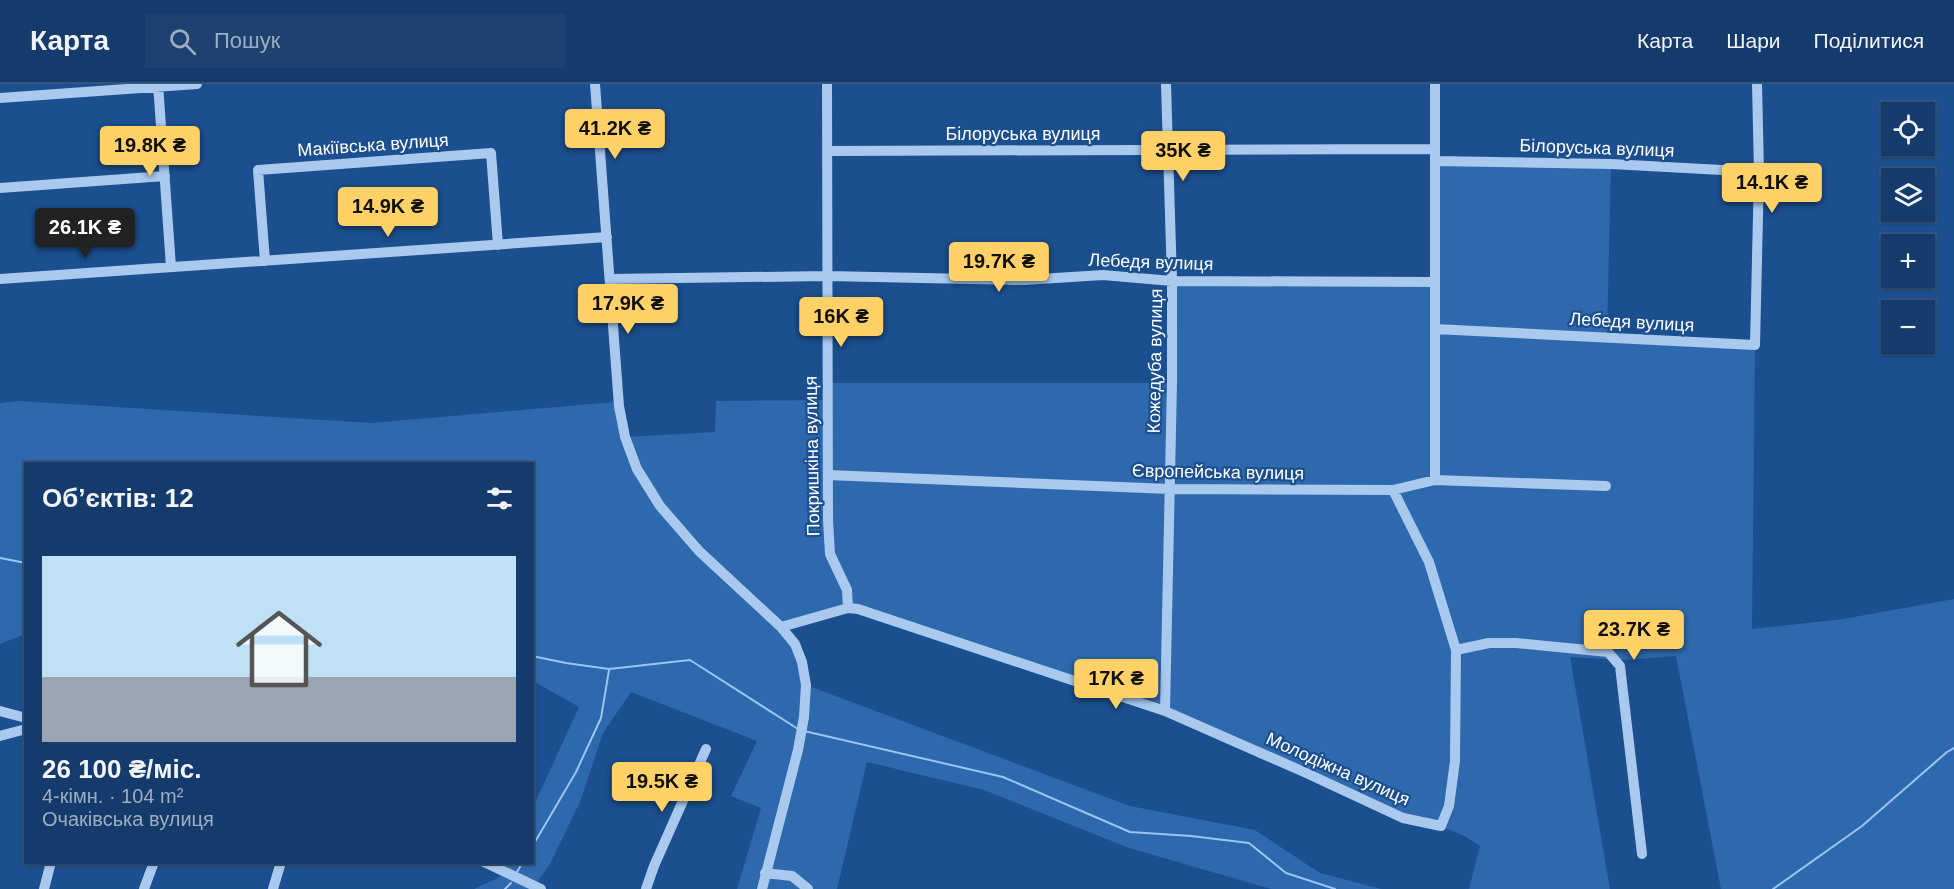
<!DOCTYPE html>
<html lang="uk">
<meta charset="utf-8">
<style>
body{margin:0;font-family:Helvetica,sans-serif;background:#1d4271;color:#f1f3f6;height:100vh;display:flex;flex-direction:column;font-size:22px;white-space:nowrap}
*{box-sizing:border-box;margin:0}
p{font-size:20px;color:#9dadc1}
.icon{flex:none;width:33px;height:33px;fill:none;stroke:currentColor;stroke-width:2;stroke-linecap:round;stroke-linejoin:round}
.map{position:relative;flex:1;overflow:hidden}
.panel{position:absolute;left:24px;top:378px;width:510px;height:402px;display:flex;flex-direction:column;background:#143b6b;border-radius:0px;box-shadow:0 2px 4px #0004,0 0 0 2px #33557e}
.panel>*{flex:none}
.controls{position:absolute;left:1881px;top:18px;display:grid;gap:12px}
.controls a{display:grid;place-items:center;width:54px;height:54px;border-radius:0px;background:#143b6b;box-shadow:0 2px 4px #0004,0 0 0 2px #33557e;font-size:30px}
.price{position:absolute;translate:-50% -51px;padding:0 14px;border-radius:6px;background:#ffd166;color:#111;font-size:20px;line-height:39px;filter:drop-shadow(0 2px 3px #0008)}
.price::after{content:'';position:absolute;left:50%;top:36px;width:18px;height:14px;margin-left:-9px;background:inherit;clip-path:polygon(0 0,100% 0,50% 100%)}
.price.current{background:#222;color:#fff}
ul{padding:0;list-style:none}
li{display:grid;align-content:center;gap:12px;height:318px;padding:0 18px}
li+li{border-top:2px solid #33557e}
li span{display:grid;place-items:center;height:186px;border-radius:0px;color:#555}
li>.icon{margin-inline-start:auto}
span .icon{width:108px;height:108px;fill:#fffc;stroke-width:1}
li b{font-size:26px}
h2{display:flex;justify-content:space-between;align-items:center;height:72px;padding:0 18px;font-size:26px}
header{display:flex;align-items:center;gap:36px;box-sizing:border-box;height:84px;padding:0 30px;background:#143b6b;border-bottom:2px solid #33557e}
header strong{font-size:28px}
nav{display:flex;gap:33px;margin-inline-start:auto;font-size:21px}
.search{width:420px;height:54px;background:#1d4271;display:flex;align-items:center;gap:15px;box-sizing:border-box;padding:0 21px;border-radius:0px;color:#9dadc1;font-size:22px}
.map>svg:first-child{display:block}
.green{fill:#2e69ad}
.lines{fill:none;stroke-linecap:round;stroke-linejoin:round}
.stream{stroke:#9cc4f0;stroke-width:2}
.minor{stroke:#a9c9ee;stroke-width:10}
.labels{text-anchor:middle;stroke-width:4.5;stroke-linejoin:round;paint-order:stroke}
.street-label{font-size:18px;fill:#fff;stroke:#1b4f8f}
</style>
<header>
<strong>Карта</strong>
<div class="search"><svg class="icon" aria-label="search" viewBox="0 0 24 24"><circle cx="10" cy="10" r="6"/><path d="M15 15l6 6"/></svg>Пошук</div>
<nav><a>Карта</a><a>Шари</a><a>Поділитися</a></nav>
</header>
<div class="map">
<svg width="1954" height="805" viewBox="0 0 1954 805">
<rect width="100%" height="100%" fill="#1b4f8f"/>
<path class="green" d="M1435 77 1611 80 1607 253 1755 261 1752 545 1843 535 1954 515V805H1721L1676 572 1624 576 1570 573 1610 805H1469L1480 762C1457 745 1431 740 1403 734L1165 627 858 525 782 543 795 560 806 601 1130 722 1255 746 1320 789 1381 805H1271L1129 764 984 706 867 678 837 805H737L761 724 731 712 757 657 631 608 603 649 580 718 550 780 532 805H474L500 793 507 779 532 778 533 723 579 623 533 597 532 380H26L25 550 0 560V319L20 317 371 339 614 318 625 353 715 348 716 317 826 316 827 299H1172V197L1435 198Z"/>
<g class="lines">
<path class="stream" d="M0 474 26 479
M532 572 566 579 609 585 690 576 798 645
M804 647 1003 693 1130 748 1191 752 1249 759 1286 789 1335 805
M532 763 576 688 601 634 609 586
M517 788 523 778
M505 805 511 799
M1773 805 1862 742 1947 668 1954 664"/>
<path class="minor" d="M158 0 171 183
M595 0 619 322 625 353 637 385 660 422 699 467 781 543 795 560 802 578 806 601 804 633 798 666 762 805
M827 0 828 436 830 470 847 506 848 524
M1435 0V396
M0 14 197 0
M827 67 1435 65
M1435 77 1611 80 1759 88
M0 104 165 92
M265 177 258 86 491 69 498 161
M0 195 607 153
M610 195 827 192 1024 196 1103 191 1172 197 1435 198
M1435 245 1755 261 1759 88 1757 0
M828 391 1170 405 1393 406 1435 396 1606 402
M781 543 848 524 858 525 1165 627 1304 688 1403 734 1441 742 1449 722 1455 677 1456 566 1429 478 1393 406
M1456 566 1489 559H1516L1608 568 1620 582 1642 770
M0 627 26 634
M1165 627 1172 299V197L1166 0
M0 652 26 645
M484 778 541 805
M765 789 792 792 808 805
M44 805 51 778
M144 805 154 778
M273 805 281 778
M646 805 654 782 706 665"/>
</g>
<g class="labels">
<g class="street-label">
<text x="1023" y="56">Білоруська вулиця</text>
<text transform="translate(373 61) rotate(-4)" y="6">Макіївська вулиця</text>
<text transform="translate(1597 64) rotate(2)" y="6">Білоруська вулиця</text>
<text transform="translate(1151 178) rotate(2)" y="6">Лебедя вулиця</text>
<text transform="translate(1632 238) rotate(3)" y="6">Лебедя вулиця</text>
<text transform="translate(1155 277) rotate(-89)" y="6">Кожедуба вулиця</text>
<text transform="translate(812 372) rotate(-91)" y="6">Покришкіна вулиця</text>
<text transform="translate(1218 388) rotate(1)" y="6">Європейська вулиця</text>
<text transform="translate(1338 685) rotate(24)" y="6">Молодіжна вулиця</text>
</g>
</g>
</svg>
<div class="controls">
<a><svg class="icon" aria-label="locate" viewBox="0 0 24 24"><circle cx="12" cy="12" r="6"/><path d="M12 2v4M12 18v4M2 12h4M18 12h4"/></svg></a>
<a><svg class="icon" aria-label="layers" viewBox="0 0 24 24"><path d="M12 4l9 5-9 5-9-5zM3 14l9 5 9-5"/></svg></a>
<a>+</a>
<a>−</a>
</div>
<b class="price" style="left:615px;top:76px">41.2K ₴</b>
<b class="price" style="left:150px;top:93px">19.8K ₴</b>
<b class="price" style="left:1183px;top:98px">35K ₴</b>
<b class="price" style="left:1772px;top:130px">14.1K ₴</b>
<b class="price" style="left:388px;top:154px">14.9K ₴</b>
<b class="price current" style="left:85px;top:175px">26.1K ₴</b>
<b class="price" style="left:999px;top:209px">19.7K ₴</b>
<b class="price" style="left:628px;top:251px">17.9K ₴</b>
<b class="price" style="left:841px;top:264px">16K ₴</b>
<b class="price" style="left:1634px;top:577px">23.7K ₴</b>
<b class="price" style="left:1116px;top:626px">17K ₴</b>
<b class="price" style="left:662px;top:729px">19.5K ₴</b>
<section class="panel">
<h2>Об’єктів: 12<svg class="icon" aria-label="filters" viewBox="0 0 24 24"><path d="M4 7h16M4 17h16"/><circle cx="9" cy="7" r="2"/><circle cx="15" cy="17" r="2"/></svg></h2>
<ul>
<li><span style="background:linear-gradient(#bfe0f5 65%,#9aa5b1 0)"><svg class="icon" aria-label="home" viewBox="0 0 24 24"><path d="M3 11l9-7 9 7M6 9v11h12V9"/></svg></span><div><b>26 100 ₴/міс.</b><p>4-кімн. · 104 m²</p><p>Очаківська вулиця</p></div></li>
</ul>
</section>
</div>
